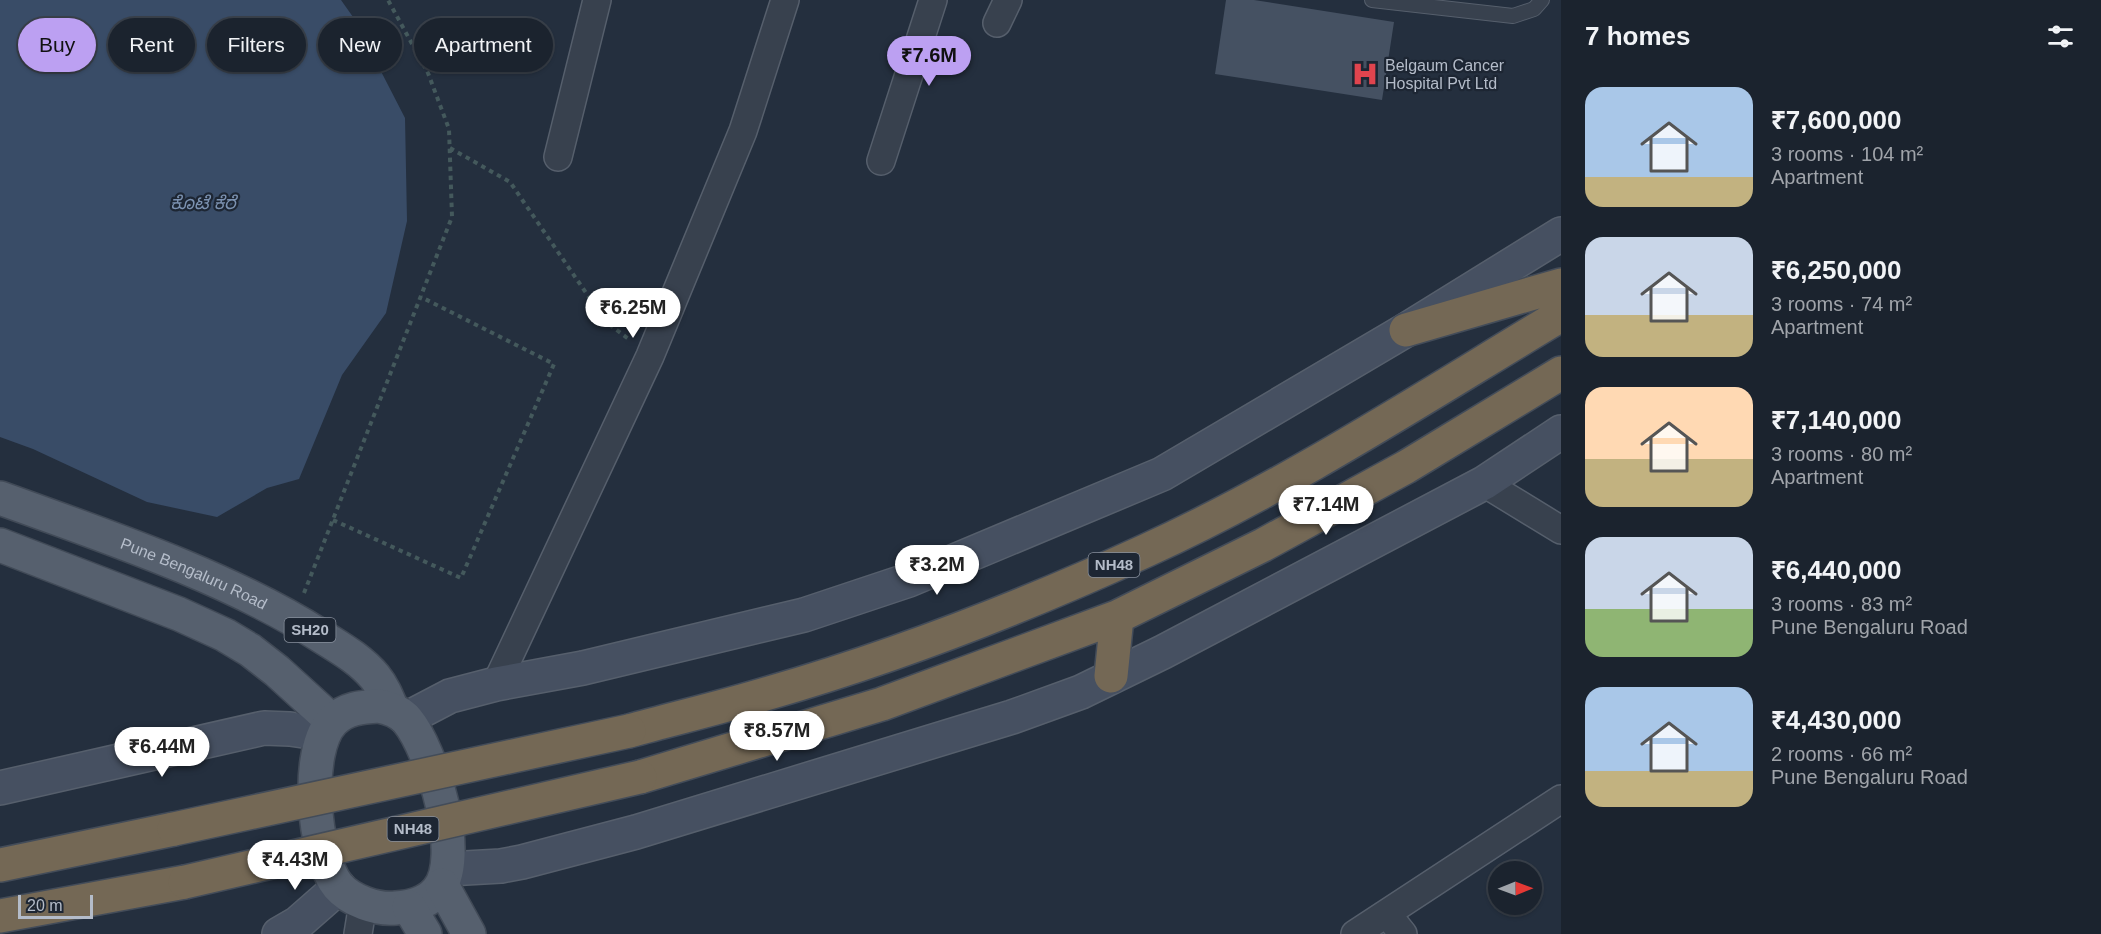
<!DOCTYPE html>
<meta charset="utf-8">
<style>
body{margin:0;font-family:Helvetica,"Noto Sans Kannada",sans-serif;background:#282f3a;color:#f1f3f6;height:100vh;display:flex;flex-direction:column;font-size:22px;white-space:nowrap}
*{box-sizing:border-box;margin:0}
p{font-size:20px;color:#a0a4aa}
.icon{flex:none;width:33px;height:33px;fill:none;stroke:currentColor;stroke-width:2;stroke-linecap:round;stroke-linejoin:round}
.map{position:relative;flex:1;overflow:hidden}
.details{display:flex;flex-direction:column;background:#1b232e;width:540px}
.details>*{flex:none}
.hud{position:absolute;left:18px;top:18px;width:570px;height:54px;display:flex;gap:12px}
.needle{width:39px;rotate:89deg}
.controls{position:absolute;left:1488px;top:861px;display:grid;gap:12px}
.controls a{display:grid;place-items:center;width:54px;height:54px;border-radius:50%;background:#1b232e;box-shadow:0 2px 4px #0004,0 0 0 2px #39404a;font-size:30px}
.scale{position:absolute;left:18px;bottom:15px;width:75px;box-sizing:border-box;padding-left:6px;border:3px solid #b4bcc9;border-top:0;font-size:16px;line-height:21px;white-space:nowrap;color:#b4bcc9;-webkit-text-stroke:4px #1d2633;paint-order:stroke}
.price{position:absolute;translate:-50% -51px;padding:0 14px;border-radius:21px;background:#fff;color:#222;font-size:20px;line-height:39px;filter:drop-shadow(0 2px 3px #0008)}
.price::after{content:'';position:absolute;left:50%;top:36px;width:18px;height:14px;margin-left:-9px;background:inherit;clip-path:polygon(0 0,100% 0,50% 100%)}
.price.on{background:#bca0f2;color:#111}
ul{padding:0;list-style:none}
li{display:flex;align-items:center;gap:18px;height:150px;padding:0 24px}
li span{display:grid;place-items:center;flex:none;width:168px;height:120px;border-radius:18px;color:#555}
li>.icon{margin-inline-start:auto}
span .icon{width:72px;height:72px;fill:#fffc;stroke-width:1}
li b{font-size:26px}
h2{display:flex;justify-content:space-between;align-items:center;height:72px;padding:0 24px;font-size:26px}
.tag{padding:0 21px;border-radius:27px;background:#1b232e;box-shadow:0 2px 4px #0004,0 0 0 2px #39404a;font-size:21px;line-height:54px}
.tag.on{background:#bca0f2;color:#111}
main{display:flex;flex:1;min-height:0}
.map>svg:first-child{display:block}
.water{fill:#394c67}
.building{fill:#455162}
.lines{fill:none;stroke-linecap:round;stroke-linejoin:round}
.lane-casing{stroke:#565f6c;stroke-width:16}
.street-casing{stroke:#565f6c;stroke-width:30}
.secondary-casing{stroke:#565f6c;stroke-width:36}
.primary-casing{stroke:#414a57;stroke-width:36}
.highway-casing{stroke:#434c59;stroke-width:36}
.path{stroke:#44595c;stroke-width:4;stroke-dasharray:4.5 4.5;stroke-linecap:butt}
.lane{stroke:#38414e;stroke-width:14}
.street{stroke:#38414e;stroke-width:27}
.secondary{stroke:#465061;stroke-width:33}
.primary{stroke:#56606e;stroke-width:33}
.highway{stroke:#746855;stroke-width:33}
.highway-bridge-casing{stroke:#434c59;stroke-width:36;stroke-linecap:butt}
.highway-bridge{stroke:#746855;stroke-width:33}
.labels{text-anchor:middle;stroke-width:4.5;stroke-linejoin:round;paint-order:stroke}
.shield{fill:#1d2633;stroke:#878f9c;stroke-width:1.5}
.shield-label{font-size:15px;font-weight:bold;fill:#b4bcc9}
.poi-label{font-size:16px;fill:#b4bcc9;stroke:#1d2633;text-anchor:start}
.street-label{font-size:16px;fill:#b4bcc9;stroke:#1d2633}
.water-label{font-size:18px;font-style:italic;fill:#7c92b1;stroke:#1d2633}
</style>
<main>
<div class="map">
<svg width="1561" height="934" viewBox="0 0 1561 934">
<rect width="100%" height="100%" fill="#242f3e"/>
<path class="water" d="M0 0H341L353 17 405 118 407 221 386 313 342 375 299 479 267 488 217 517 147 502 33 449 0 437Z"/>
<path class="building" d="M1226 0H1254L1394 22 1382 100 1215 74Z"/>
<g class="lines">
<g class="lane-casing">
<path id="lane" d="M1372 0 1513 16 1534 9 1542 0"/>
</g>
<g class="street-casing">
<path id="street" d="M997 23 1008 0
M558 157 597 0
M881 161 933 0
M1484 483 1561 530
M496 684 650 356 743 131 785 0
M1387 914 1403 934
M358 934 363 903
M1355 934 1561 799"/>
</g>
<g class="secondary-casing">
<path id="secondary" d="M406 719 450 696 496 684 583 668 804 615 909 580 1162 474 1406 330 1561 234
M0 788 264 728 290 729 324 734
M448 869 501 866 522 862 636 832 1012 717 1081 692 1163 652 1484 483 1561 432
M279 934 298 923 339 887"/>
</g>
<g class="primary-casing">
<g id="primary">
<path id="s1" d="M0 498C105 536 226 576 321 636 340 648 360 659 375 677 383 687 387 697 392 709"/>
<path d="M0 545 179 614 225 635 250 650 277 671 332 721"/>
<path d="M379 706C389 708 400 712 407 720 432 750 466 859 437 891 427 903 411 907 396 908 377 910 351 901 338 886 313 855 304 750 333 721 346 708 362 707 379 706Z"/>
<path d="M442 885 469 934"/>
<path d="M409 907 425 934"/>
</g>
</g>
<g class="highway-casing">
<path id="highway" d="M1406 330 1561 285
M1111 676 1117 617
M629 731C676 718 723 707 769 693 897 656 1023 607 1145 551 1288 486 1426 396 1561 315
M640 777 882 704 1117 617 1263 545 1406 467 1561 373
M0 865 174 829
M0 916 185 882"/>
</g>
<path class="path" d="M450 148 510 182 606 322 630 340
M333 520 461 578 554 364 421 297
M304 593 452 217 449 129 428 73 388 0"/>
<use href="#lane" class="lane"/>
<use href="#street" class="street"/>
<use href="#secondary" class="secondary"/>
<use href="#primary" class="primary"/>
<use href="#highway" class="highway"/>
<g class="highway-bridge-casing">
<path id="highway-bridge" d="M174 829 629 731
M185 882 640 777"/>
</g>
<use href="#highway-bridge" class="highway-bridge"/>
</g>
<defs>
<g id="hospital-bare" transform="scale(2.07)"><path d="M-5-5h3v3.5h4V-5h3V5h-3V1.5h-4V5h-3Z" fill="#e0444e" stroke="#1d2633" stroke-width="2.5" paint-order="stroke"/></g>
</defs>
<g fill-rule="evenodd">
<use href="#hospital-bare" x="1365" y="74"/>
</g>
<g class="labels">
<g class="shield">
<rect x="1088.5" y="553" width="51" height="24" rx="4.5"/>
<rect x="284.5" y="618" width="51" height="24" rx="4.5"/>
<rect x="387.5" y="817" width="51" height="24" rx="4.5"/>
</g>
<g class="shield-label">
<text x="1114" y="570">NH48</text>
<text x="310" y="635">SH20</text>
<text x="413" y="834">NH48</text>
</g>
<g class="poi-label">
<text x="1385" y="71">Belgaum Cancer<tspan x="1385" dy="18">Hospital Pvt Ltd</tspan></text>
</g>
<g class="street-label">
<text dy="6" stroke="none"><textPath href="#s1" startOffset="208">Pune Bengaluru Road</textPath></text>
</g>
<g class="water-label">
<text x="203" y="209">ಕೊಟೆ ಕೆರೆ</text>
</g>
</g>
</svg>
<div class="controls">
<a><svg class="needle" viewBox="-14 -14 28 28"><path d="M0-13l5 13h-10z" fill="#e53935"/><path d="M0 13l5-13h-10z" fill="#a0a4aa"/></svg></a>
</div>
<div class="scale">20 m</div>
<b class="price on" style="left:929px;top:87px">₹7.6M</b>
<b class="price" style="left:633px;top:339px">₹6.25M</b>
<b class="price" style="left:1326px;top:536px">₹7.14M</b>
<b class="price" style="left:937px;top:596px">₹3.2M</b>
<b class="price" style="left:777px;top:762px">₹8.57M</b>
<b class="price" style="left:162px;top:778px">₹6.44M</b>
<b class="price" style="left:295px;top:891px">₹4.43M</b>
<div class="hud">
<a class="tag on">Buy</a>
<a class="tag">Rent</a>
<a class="tag">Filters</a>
<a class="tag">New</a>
<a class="tag">Apartment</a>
</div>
</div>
<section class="details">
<h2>7 homes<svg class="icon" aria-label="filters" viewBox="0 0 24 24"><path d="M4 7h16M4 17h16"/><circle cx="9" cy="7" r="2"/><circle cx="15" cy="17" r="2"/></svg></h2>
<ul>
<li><span style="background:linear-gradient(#a9c7e8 75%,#c2b280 0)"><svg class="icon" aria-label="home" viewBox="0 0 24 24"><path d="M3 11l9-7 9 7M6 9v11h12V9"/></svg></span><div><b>₹7,600,000</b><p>3 rooms · 104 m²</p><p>Apartment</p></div></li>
<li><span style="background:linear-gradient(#c9d6e8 65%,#c2b280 0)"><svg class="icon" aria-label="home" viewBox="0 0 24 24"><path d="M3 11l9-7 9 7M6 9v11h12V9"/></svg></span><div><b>₹6,250,000</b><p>3 rooms · 74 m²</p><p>Apartment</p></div></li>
<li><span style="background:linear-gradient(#ffd9b3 60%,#c2b280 0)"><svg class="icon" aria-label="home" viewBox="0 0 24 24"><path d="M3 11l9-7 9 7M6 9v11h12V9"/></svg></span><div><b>₹7,140,000</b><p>3 rooms · 80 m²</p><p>Apartment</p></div></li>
<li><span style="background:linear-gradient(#c9d6e8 60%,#8fb573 0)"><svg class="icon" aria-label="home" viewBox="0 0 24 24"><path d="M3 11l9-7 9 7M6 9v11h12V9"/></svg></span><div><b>₹6,440,000</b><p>3 rooms · 83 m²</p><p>Pune Bengaluru Road</p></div></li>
<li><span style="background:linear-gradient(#a9c7e8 70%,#c2b280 0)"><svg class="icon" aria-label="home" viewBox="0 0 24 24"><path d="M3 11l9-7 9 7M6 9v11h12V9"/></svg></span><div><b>₹4,430,000</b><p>2 rooms · 66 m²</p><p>Pune Bengaluru Road</p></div></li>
</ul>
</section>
</main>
